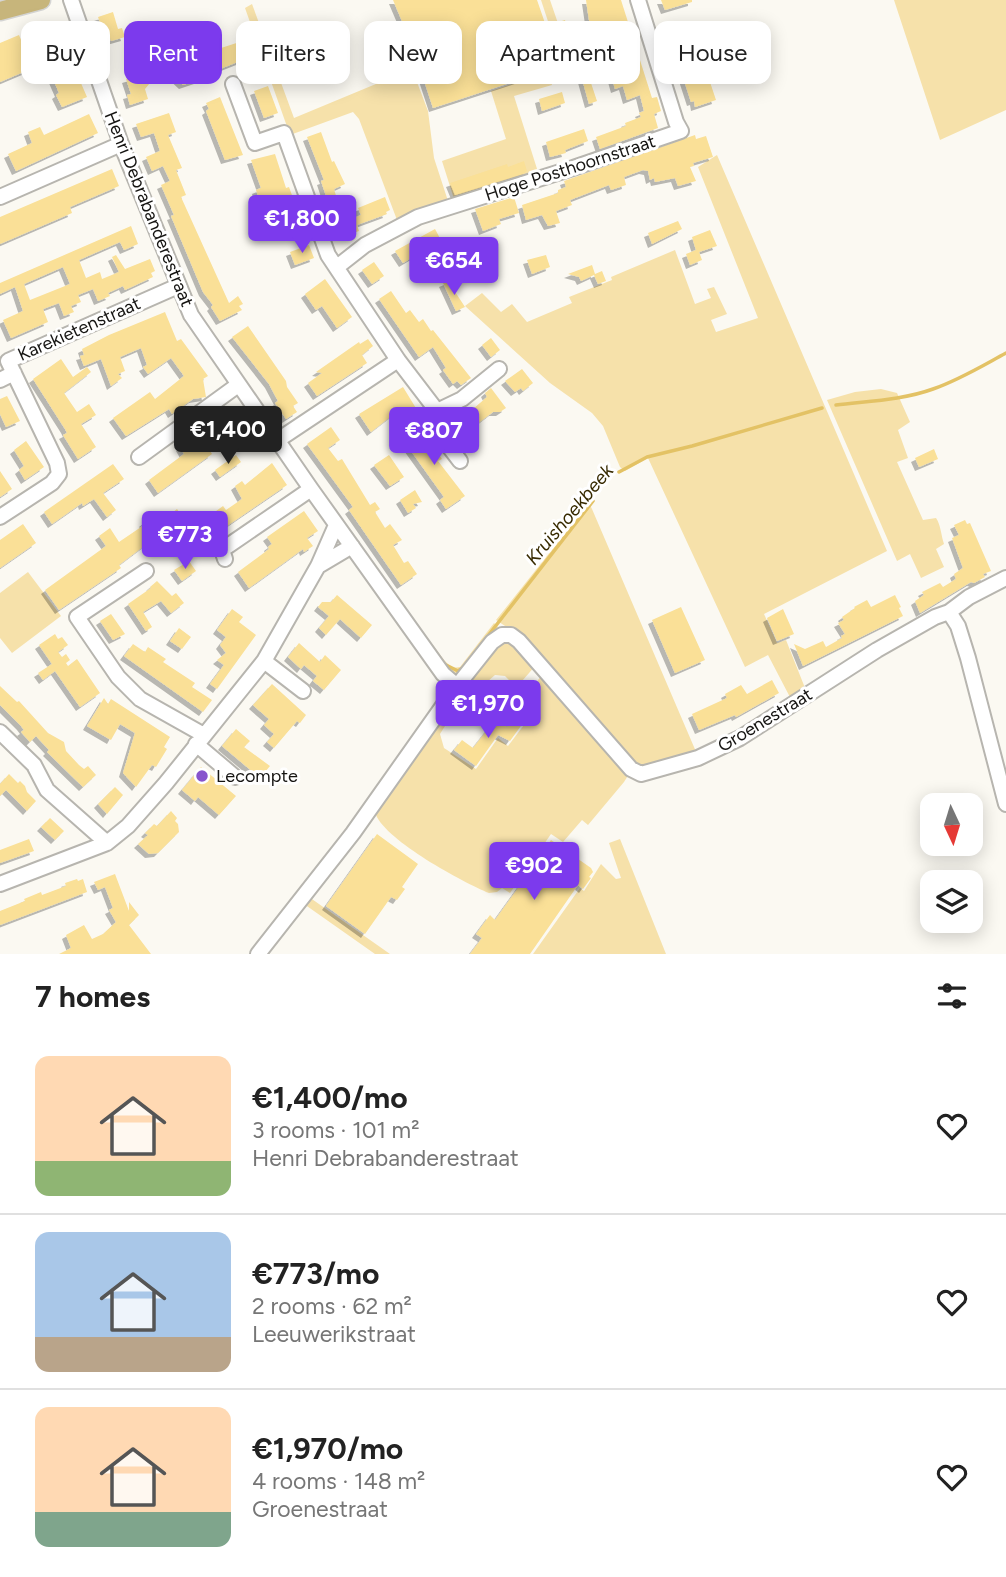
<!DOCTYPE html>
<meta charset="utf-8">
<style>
body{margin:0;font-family:Figtree,sans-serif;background:#f2f2f2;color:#222;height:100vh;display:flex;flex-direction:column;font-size:26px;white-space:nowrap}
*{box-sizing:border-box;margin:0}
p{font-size:23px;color:#767676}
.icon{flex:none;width:38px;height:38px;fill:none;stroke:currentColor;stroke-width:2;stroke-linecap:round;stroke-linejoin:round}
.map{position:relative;height:954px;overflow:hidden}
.drawer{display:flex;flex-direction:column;background:#fff;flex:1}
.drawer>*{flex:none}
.guide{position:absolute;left:21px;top:21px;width:964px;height:63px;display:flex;gap:14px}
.needle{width:46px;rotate:176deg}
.buttons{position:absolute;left:920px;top:793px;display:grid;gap:14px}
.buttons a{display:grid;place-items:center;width:63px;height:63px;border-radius:14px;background:#fff;box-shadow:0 4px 18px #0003;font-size:35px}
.price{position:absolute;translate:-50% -60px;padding:0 16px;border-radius:7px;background:#7c3aed;color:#fff;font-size:23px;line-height:46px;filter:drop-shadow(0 2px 4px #0008)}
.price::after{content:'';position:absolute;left:50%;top:42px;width:21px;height:16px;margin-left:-10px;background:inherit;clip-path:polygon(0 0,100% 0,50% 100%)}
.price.active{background:#222;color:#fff}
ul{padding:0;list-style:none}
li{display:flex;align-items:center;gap:21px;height:175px;padding:0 35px}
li+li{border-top:2px solid #e0e0e0}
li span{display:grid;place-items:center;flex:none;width:196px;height:140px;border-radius:14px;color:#555}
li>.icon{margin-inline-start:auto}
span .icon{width:84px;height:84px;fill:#fffc;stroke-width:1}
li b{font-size:30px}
h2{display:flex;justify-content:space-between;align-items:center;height:84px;padding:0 35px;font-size:30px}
.pill{padding:0 24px;border-radius:14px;background:#fff;box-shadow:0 4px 18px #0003;font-size:24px;line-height:63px}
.pill.active{background:#7c3aed;color:#fff}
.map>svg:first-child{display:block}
.green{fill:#f6e1aa}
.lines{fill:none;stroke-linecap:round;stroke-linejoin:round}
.stream{stroke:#e3c265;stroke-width:3.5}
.building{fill:#fae097;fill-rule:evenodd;filter:url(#shadow)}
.minor-casing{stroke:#b7b5af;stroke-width:18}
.major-casing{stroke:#d5d5d4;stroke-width:21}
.minor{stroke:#fff;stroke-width:14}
.major{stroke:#c7b57b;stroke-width:18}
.poi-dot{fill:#8754cd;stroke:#fff;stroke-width:2.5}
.labels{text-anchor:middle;stroke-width:6;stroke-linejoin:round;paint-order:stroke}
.street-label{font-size:18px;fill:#151412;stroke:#fff}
.poi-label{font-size:18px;fill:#151412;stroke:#fff;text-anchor:start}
.water-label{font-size:19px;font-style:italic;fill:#372a00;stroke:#fff}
</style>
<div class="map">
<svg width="1006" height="954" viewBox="0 0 1006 954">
<defs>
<filter id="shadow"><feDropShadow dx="-4" dy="4" stdDeviation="0" flood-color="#0004"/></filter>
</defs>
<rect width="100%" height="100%" fill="#fbf9f2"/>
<path class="green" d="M541 0H550L575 73 551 81 552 85 514 96 538 172 454 199 442 161 506 139 491 91 563 67Z
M894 0H1006V110L940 140Z
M252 4 294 118 412 69 428 111 434 158 448 201 397 220 359 119 353 112 290 135 245 8Z
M717 155 887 551 764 614 777 643 786 640 807 693 792 701 768 655 745 667 648 458 625 471 620 467 603 426 592 413 550 383 465 306 482 293 501 312 512 304 527 322 572 303 569 297 612 280 611 277 675 250 695 304 711 298 707 289 714 287 727 314 711 320 716 332 758 318 698 167Z
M881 389 897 393 910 422 898 430 908 458 897 462 923 520 936 518C941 525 941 536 944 544L936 549 944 567 921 578 910 554 897 561 827 400 855 392Z
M589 503 592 509 697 754 640 767 630 761 520 636 496 620Z
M28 572 61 616 12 653 0 638V593Z
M404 606 444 660 452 668 460 667 494 623 498 627C490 638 472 668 460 673 454 675 449 671 444 668L401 611Z
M502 640H511L536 665 509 696 505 693 511 682 505 676 495 675C482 685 475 698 468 712L455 710 440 734 444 748 476 769 498 738 508 746 527 721 514 713 541 676 629 774 624 782 588 825 582 820 563 842 551 834 510 893 502 888 497 892 489 893C462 882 387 841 376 815L379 806 492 647Z
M620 839 666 954H533L580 888 584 891 601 864 616 879 621 878 609 843Z
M309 897 390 954H375L304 904Z"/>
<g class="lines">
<path class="stream" d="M836 405C868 401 903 400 933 389 959 380 982 366 1006 353
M619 472 647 457 692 446 822 408
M473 655 593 501
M444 664 458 671 464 667"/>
</g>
<path class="building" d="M393 0H537L546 26 565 20 569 33 550 39 555 56 576 49 580 60 433 108 413 47Z
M586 0H621L652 98 657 97 661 111 654 114 658 128 600 149 596 137 626 126 625 123 641 117 639 113 644 111 640 95 627 100 623 86 615 89 610 71H612L599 32 594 33 590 27Z
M661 0H692V2L665 10Z
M113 12 118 29 122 28 125 37 111 41 108 33 104 34 98 17Z
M685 29 701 79 708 76 716 100 695 107 694 101 691 102 671 40 673 39 671 34Z
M19 35 33 68 0 82V43Z
M252 38 258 54 197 78 198 80 183 85 170 73 206 60 205 57 222 51 221 48Z
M71 60 87 97 62 107 56 95 59 93 49 70Z
M146 73 150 83 145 89 148 99 130 105 127 95 131 94 126 79Z
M589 77 597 101 589 104 582 79Z
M268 86 278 113 264 118 254 91Z
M562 92 565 103 542 111 539 99Z
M220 97 243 155 225 160 206 111 209 109 206 103Z
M169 113 176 132 168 135 182 168 176 170 186 195 181 197 229 303 238 296 243 304 239 306 242 310 220 321 211 307 213 305 203 292 171 216 174 215 161 185 170 181 163 166 152 171 146 157 160 151 154 133 141 137 136 124Z
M89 114 98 133 16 171 8 154 32 143 28 132 40 127 44 135Z
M584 129 588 141 565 150 566 153 550 157 546 142Z
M321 132 332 162 334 161 345 184 334 189 337 199 328 202 321 181 324 180 307 137Z
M695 135 696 139 706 136 713 157 693 163 694 166 690 167 696 181 678 186 675 178 655 182 654 178 650 180 648 171 643 170 624 177 626 185 611 190 609 185 570 200 572 205 556 211 560 223 548 226 542 215 526 220 522 205 558 193V190L566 187 564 181Z
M275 154 286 188 289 187 293 198 290 199 301 229 283 235 276 218 288 199 274 204 272 200 261 204 256 190 261 188 251 160Z
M524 161 527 171 523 174 455 195 450 183 507 164 508 167Z
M112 169 119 186 70 207 72 213 0 244V217Z
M385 197 390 210 386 212 387 214 357 225 359 231 342 237 338 225 361 215 358 208Z
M514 197 519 213 499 219 501 224 483 231 475 209Z
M678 221 682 229 652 244 648 233Z
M131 226 138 244 124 250 120 242 79 260 86 278 100 272 102 279 119 272 112 257 116 255 125 269 150 259 155 271 151 273 153 277 125 290 123 286 108 293 110 296 98 301 93 289 78 295 81 302 71 306 74 312 64 316 59 303 43 309 48 322 11 338 3 320 23 311 15 287 0 294V283ZM63 267 70 284 30 300 24 284Z
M435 229 449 255 462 249 471 266 446 279 433 253 421 259 418 254 403 263 395 251Z
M710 230 717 246 699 252 702 260 690 265 686 254 696 250 692 237Z
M309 245 314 258 295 265 290 252Z
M546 255 550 267 532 274 527 260Z
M374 262 384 276 372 284 362 270Z
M592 265 595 274 602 271 606 281 598 284 594 275 581 281 579 277 568 274Z
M325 279 352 317 337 328 322 306 316 310 305 294Z
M448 281 465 307 456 311 443 283Z
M391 291 406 313 410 310 419 322 423 319 431 331 433 330 471 378 461 385 457 381 453 384 443 370 446 368 433 347 419 357 379 299Z
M165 312 177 341 181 339 208 376 203 379 206 397 193 399 172 414 169 409 126 436 113 418 150 392 155 399 184 376 171 358 148 374 143 367 147 365 141 348 120 357 125 371 118 374 122 378 111 386 101 359 84 366 80 356 84 355 82 349 109 335Z
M248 326 286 381 287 387 298 403 293 406 297 412 286 419 275 403 278 401 269 384 232 337Z
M491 338 500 350 491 357 482 345Z
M368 339 373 346 362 355 367 363 317 396 308 383 322 373 316 372 359 342 360 344Z
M61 359 73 377 87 367 91 372 64 393 77 412 89 404 96 415 81 424 96 447 78 459 63 435 67 433 65 429 33 379Z
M522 369 533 383 523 391 521 388 515 392 505 381Z
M403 387 422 418 414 423 403 407 371 432 359 414Z
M491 388 506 408 500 412H493L468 431 471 435 460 445 448 430 453 426 450 422 463 412 466 415 487 397 485 393Z
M7 396 20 421 6 427 0 414V399Z
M240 414 250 428 227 444 223 439 209 449 212 454 158 493 149 480 184 454 180 447 204 431 209 438Z
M331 427 340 440 328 448 338 461 342 459 370 505 375 502 380 509 375 512 385 528 390 524 402 540 393 545 404 563 408 561 417 574 401 585 349 510 353 507 307 444Z
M421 428 442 459 438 461 465 496 446 509 440 500 444 497 406 444 405 438Z
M26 441 44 467 25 480 19 470 24 466 14 450Z
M934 449 938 459 919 467 915 458Z
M236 455 241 462 220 477 215 470Z
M389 455 404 477 390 486 374 465Z
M272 463 287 485 227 526 225 523 221 526 218 520 195 536 193 533 188 536 183 530 165 542 160 534 119 565 121 568 59 610 45 590 106 546 99 536 110 528 119 542 144 525 143 523 154 515 160 522 177 509 187 523 202 513 205 519 223 506 226 510 242 499 235 486 242 481 245 485Z
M113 464 124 479 103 493 116 510 107 517 94 499 83 506 82 503 52 524 44 512Z
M0 471 12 489 0 497Z
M415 490 422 502 413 504 416 508 408 513 400 500Z
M304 511 318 531 307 538 313 546 304 552 303 549 249 588 238 572 269 549 268 547 272 544 267 537Z
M965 520 967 524 970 523 991 571 983 574 985 577 974 583 971 582 920 613 915 601 924 595 922 592 940 583 943 587 956 579 954 574 963 568 952 538 959 535 954 525Z
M23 524 36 543 0 568V540Z
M189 561 196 571 182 581 174 570Z
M157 581 172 596 176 593 184 603 171 613 161 601 143 612 152 627 146 631 128 604 151 588 150 587Z
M337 595 372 625 361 638 340 619 326 635 319 628 329 616 318 607 322 602H331Z
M895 595 901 607 899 608 903 616 803 666 794 644 805 649 823 641 826 647 842 638 841 636 845 634 838 623 844 620 842 617 855 608 854 607 867 600 871 607Z
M681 607 705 660 675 673 652 620Z
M232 609 243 617 239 622 256 635 217 689 210 684 224 665 217 660 226 653 220 645 226 637 217 630Z
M783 609 794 634 777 641 767 618Z
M111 614 125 634 113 640 100 621Z
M179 628 191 637 182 649 170 641Z
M55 634 58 639 62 637 68 645 58 652 62 657 66 654 70 660 66 663 68 666 77 659 100 693 80 707 55 671 43 680 38 673 52 664 39 645Z
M299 643 320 662 325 655 341 670 324 690 313 681 317 676 304 665 301 669 288 657Z
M133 644 145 652 148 647 166 659 163 662 195 683 192 687 212 700 203 712 124 656Z
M772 680 779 693 736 717 735 715 699 730 692 714 727 698 725 694 741 685 747 694Z
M272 684 306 715 300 723 297 721 274 748 267 742 274 734 264 725 269 719 253 705Z
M0 686 17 702 19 701 48 733 64 742 66 751 79 765 84 769 88 766 96 775 83 787 47 752 49 750 36 736 30 742 21 732 24 730 21 726 0 705Z
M104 698 108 704 111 699 170 737 164 747 167 749 156 767 152 765 136 787 123 773 135 733 120 724 111 740 87 726Z
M514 716 523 723 510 741 498 735 476 766 454 750 462 740 473 748 496 719 507 727Z
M236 729 250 741 244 747 270 766 260 778 222 746Z
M201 767 236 796 219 815 198 797 195 801 182 790Z
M9 774 18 783 20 781 25 786 27 792 36 801 27 811 6 790 0 796V784Z
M115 787 123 795 107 814 98 804Z
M171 811 177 818 175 821 178 824 179 832 158 853 149 854 138 844 148 835 145 833 154 824 157 826Z
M50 818 64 831 55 840 41 827Z
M377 834 418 864 402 887 405 889 397 900 391 897 365 934 326 906Z
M29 839 34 851 0 863V850Z
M551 840 591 868 593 872 589 877 591 878 583 889 578 885 530 954H470L482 938 476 934 490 915 495 920 536 863 523 852 530 843 542 853Z
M115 874 129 911V902L139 915 129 925 151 954H59L71 948 66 935 84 925 92 939 103 934 116 922 109 910 113 908 105 887 98 890 94 882Z
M77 879 78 881 83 879 87 892 0 925V911L25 901 24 899 41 892 42 895 66 886 65 883Z"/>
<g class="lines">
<g class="minor-casing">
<path id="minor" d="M71 0 121 144 191 315 311 489 443 674 457 686
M233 84 255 143 284 133 328 255 398 360 437 411 432 417 434 427 460 461
M0 197 121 144
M337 267 365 245 418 217 573 168 681 131 676 122 638 0
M0 380 14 373
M437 411 462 399 499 369
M278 440 398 360
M139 457 238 385
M0 517 52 483 59 474 57 463 8 361 178 286
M225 559 222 550 311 489
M320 565 352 546
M146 571 77 617 118 677 140 699 204 735
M949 612 958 626 968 658 1006 804
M264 661 303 691
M0 732 34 765 47 790 107 843
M196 744 235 777
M0 884 107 843 128 826 166 783 264 661 318 566 336 525
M258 954 353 833 457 686 492 642 502 635H511L519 641 631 769 641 774 698 758 740 738 877 650 935 617 949 612 969 597 1006 578"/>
</g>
<g class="major-casing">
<path id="major" d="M0 11 41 0"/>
</g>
<use href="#minor" class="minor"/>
<use href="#major" class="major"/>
</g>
<circle class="poi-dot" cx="202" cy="776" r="7"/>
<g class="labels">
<g class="street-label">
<text transform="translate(570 168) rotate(-18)" y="6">Hoge Posthoornstraat</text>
<text transform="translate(149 209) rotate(68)" y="6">Henri Debrabanderestraat</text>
<text transform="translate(79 329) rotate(-24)" y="6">Karekietenstraat</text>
<text transform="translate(765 720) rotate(-31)" y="6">Groenestraat</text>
</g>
<g class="poi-label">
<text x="216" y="782">Lecompte</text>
</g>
<g class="water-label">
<text transform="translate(569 514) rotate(-50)" y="7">Kruishoekbeek</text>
</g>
</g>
</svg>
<div class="buttons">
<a><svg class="needle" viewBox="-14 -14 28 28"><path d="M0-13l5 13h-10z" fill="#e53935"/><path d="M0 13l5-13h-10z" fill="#767676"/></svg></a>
<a><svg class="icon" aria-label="layers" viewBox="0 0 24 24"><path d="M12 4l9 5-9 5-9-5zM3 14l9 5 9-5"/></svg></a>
</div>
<b class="price" style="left:302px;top:255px">€1,800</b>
<b class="price" style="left:454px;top:297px">€654</b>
<b class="price active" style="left:228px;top:466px">€1,400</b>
<b class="price" style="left:434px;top:467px">€807</b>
<b class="price" style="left:185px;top:571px">€773</b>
<b class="price" style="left:488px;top:740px">€1,970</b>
<b class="price" style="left:534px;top:902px">€902</b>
<div class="guide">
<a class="pill">Buy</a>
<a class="pill active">Rent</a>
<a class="pill">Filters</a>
<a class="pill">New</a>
<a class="pill">Apartment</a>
<a class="pill">House</a>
</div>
</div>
<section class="drawer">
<h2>7 homes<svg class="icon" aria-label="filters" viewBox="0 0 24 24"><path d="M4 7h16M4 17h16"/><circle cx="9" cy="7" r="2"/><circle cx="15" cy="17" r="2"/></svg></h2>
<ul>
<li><span style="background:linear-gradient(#ffd9b3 75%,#8fb573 0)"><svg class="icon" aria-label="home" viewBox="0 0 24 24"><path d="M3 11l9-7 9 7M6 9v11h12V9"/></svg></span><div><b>€1,400/mo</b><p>3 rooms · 101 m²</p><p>Henri Debrabanderestraat</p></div><svg class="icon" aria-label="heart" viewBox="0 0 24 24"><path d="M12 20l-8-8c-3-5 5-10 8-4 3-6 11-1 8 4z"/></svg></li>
<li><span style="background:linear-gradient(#a9c7e8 75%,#b9a48a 0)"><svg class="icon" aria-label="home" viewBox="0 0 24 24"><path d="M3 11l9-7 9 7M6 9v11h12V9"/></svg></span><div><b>€773/mo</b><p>2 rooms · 62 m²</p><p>Leeuwerikstraat</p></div><svg class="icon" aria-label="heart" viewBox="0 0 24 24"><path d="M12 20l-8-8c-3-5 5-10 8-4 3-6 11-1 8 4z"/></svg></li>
<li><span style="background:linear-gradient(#ffd9b3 75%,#7fa58c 0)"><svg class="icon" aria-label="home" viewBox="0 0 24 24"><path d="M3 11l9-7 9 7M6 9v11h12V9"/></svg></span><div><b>€1,970/mo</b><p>4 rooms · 148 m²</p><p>Groenestraat</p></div><svg class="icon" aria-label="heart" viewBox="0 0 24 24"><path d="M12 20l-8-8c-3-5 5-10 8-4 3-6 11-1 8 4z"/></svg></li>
</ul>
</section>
